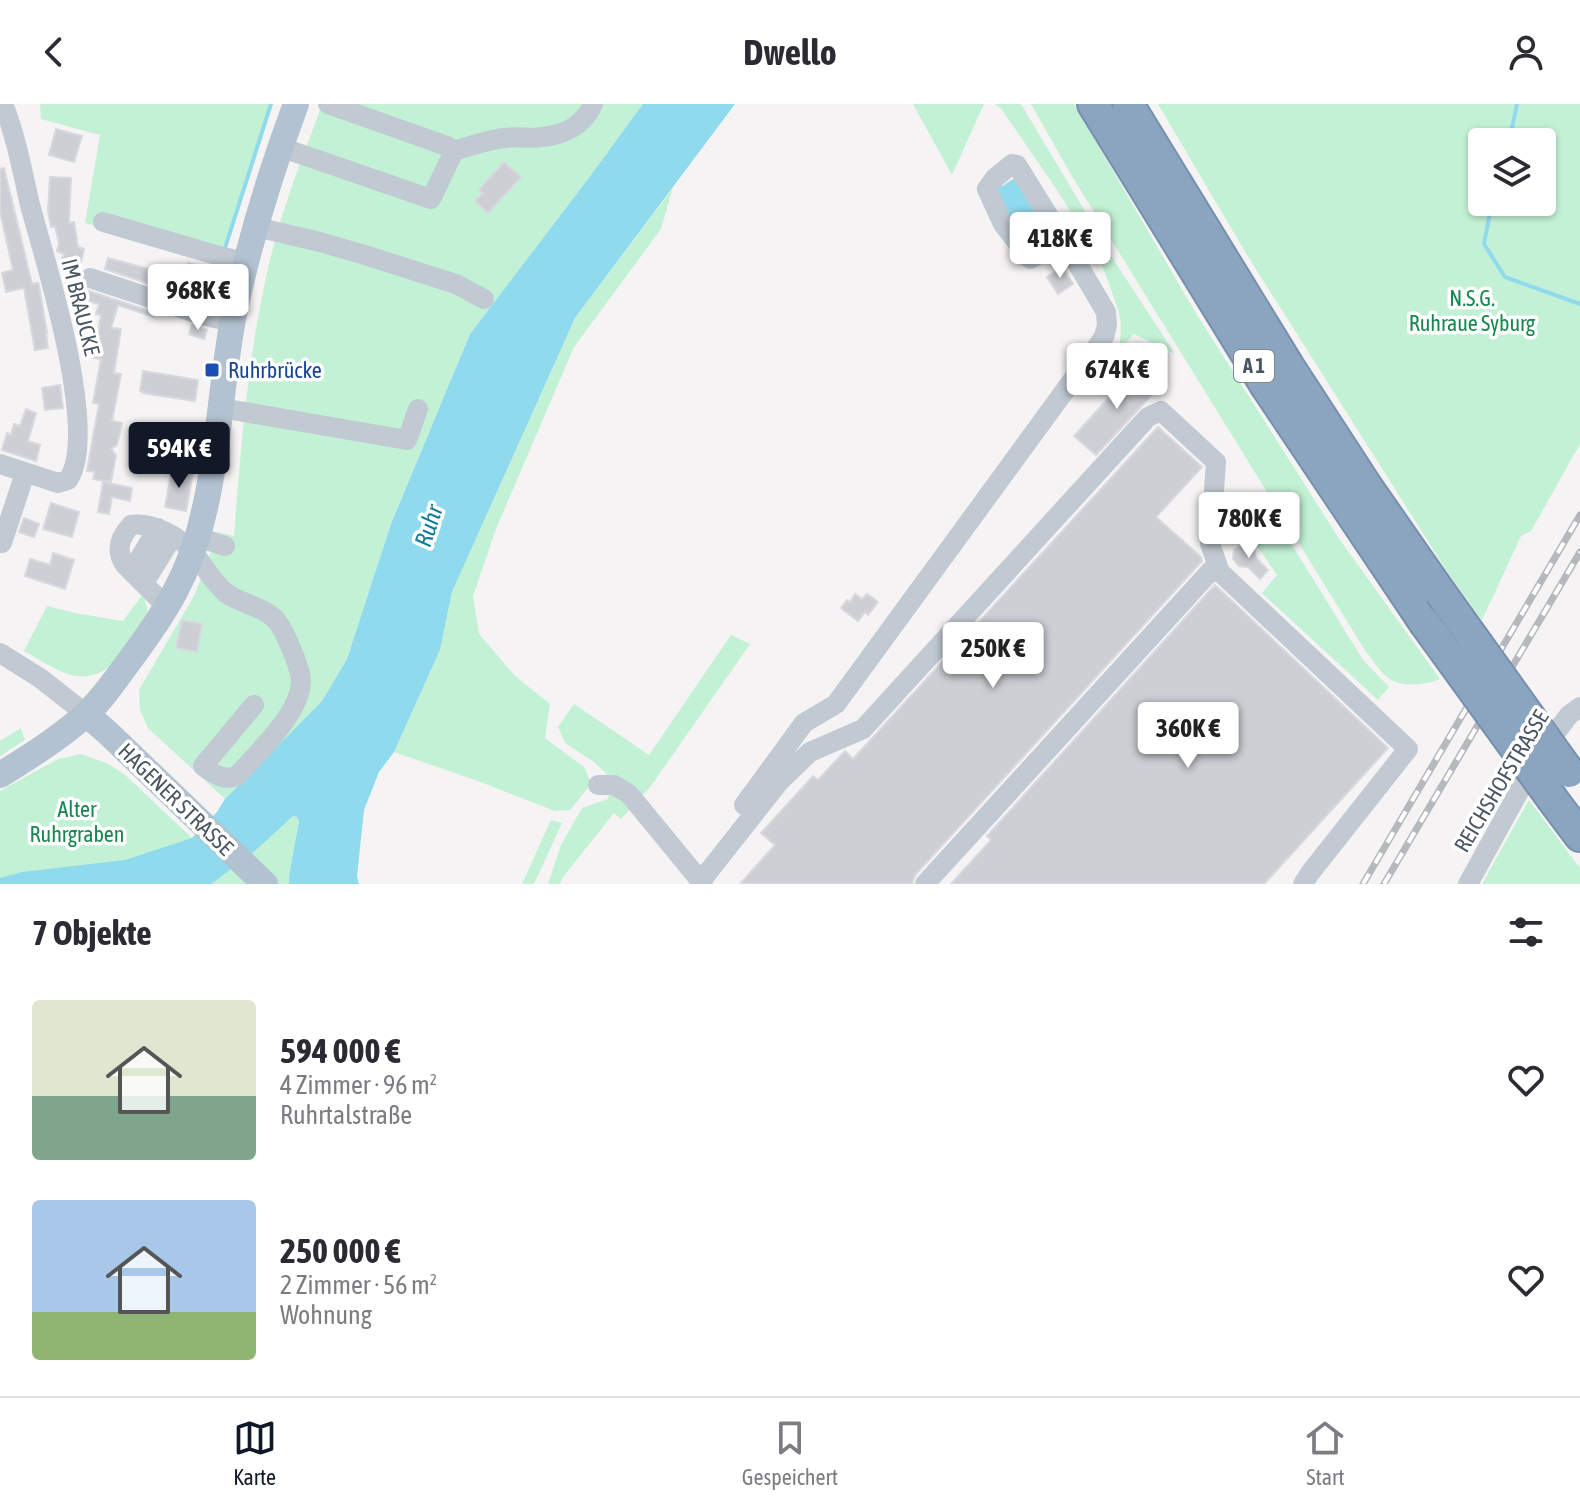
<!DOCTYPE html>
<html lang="de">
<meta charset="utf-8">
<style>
body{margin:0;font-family:"Asap Condensed",sans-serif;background:#f2f2f3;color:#2b2b33;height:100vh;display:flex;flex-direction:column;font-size:30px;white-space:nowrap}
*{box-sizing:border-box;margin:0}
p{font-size:26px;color:#7c7c81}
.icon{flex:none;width:44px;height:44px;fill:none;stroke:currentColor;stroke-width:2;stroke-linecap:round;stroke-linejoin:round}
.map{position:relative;height:780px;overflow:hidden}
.panel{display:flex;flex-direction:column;background:#fff;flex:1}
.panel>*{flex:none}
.controls{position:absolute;left:1468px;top:24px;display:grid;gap:16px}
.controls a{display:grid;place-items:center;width:88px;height:88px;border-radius:8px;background:#fff;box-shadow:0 2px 6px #0004;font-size:40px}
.price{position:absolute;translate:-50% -68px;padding:0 18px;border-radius:8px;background:#fff;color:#222;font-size:26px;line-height:52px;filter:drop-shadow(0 2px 4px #0008)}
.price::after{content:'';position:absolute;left:50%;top:48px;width:24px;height:18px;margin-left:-12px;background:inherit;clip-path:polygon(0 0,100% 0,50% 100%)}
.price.current{background:#111827;color:#fff}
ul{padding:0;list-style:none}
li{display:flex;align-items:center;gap:24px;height:200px;padding:0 32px}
li span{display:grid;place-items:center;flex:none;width:224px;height:160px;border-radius:8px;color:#555}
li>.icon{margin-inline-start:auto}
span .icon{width:96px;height:96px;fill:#fffc;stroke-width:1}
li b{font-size:34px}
h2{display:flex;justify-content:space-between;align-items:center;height:96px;padding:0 32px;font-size:34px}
header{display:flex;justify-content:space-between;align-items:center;height:104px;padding:0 32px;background:#fff;font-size:36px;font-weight:700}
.dock{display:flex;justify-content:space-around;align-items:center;height:112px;border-top:2px solid #e1e1e2;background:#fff;font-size:22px;color:#7c7c81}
.dock a{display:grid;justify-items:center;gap:4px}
.dock .current{color:#111827}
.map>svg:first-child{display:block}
.green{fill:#c3f1d5;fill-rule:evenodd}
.water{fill:#90daee}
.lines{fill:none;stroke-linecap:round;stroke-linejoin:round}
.stream{stroke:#90daee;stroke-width:4}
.building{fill:#cdcfd5;stroke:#d7d9de;stroke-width:2}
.highway-casing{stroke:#7690ad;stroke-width:34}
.minor{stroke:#c1cad2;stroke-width:20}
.major{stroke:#b3c2d1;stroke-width:26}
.highway{stroke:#8ba5c1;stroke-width:30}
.rail-casing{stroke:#b5b8bd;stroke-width:7}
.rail{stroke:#fff;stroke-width:4;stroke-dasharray:12;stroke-linecap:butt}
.highway-bridge-casing{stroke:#7690ad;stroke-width:34;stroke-linecap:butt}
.highway-bridge{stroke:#8ba5c1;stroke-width:30}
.transit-dot{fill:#1a4fb4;stroke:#fff;stroke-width:3}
.labels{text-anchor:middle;stroke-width:7;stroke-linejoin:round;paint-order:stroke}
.shield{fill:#fff;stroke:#808990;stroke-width:2}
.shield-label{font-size:20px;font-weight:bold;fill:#4a5661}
.park-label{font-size:22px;fill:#17864f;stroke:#fff}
.street-label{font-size:22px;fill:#4a5661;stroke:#fff}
.transit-label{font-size:22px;fill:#164399;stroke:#fff;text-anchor:start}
.water-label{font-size:24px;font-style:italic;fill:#0c7c9b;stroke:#fff}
</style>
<header><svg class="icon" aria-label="back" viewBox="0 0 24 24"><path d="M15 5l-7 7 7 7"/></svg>Dwello<svg class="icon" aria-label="person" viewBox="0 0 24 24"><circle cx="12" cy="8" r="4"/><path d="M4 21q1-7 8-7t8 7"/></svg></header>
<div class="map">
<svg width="1580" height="780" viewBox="0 0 1580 780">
<rect width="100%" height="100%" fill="#f5f3f3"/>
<path class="green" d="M40 0H273L245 76 222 156 85 119 100 31 41 15Z
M322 0H643L588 75 470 230 391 420 347 555 322 597 225 695 148 624 140 606 139 586 194 492 208 457 217 428 234 432C242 328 250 223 279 122 291 81 308 40 322 0Z
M913 0H984L952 71Z
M995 0H1021L1117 161 1175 250 1134 230 1119 246C1120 236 1122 224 1120 214 1119 205 1093 135 1089 132 1088 131 1086 130 1084 129L1055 83 1002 6Z
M1031 0H1074L1194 206 1340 436 1440 575C1424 581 1404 584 1388 574 1380 568 1373 555 1366 548L1070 69Z
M1158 0H1580V340L1531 427 1521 432 1482 516 1450 472 1247 151ZM1482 38H1542V98H1482Z
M673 84 661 125 574 243 496 425 473 492 479 530 515 572 550 600 545 634 585 664 591 680 570 706 555 707 478 677 394 648 440 546 452 488 575 214Z
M1263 394 1363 556 1389 583 1378 596 1262 489 1277 471 1241 418Z
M143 490 148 508 113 560C81 587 55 564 24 547L47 502 75 509 123 517Z
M731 531 750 540 651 682 621 715 614 709 563 773 560 780H548L561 741 582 704 608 695 613 676 594 658 565 639 558 623 574 600 649 651Z
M21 624 25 636 0 652V637Z
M81 650 109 660 125 671 192 734 255 747 292 712 297 713 299 717 289 772V780H0V687L58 655Z
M1529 696 1580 764V780H1482Z
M551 716 562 719 534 780H522Z"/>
<path class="water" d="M643 0H735L575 214 452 488 440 546 394 648 379 668 364 706 357 772 359 780H289V772L299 717 297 713 293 712 255 747 211 780H0V774L22 768 125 756 192 734 217 708 225 695 322 597 347 555 391 420 470 230 588 75Z
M1015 74 1054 135 1031 148 994 87Z"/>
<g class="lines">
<path class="stream" d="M1509 38 1517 0
M1492 98 1484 140 1505 173 1580 200
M225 144 271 0"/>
</g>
<path class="building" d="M56 25 82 32 74 58 49 51Z
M504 58 521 73 488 109 475 97 483 89 479 86Z
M4 64 32 180 38 179 39 182 47 229H46L48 244 35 246 24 184 6 188 2 169 13 166 0 107V65Z
M50 73 71 74 69 119 74 118 78 143 84 145 80 163 61 157 64 150 57 147 59 139 55 122 51 123 48 107Z
M108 154 152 166 154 161 184 172 188 159 204 164 199 183 202 184 198 196 105 165Z
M1062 163 1073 180 1058 190 1047 173Z
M79 181 86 186 155 209 154 213 118 201 111 224 121 225 114 269 121 270 112 317 122 319 117 341 111 345 116 351 111 378 93 375 95 368 87 367 99 300 93 299 101 255 93 254 101 211 96 210 99 200 76 194Z
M192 221 207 226 204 235 189 230Z
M1137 263 1159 283 1096 351 1074 332Z
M143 267 198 276 195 297 143 289 144 288 140 287Z
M60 281 63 304 45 306 42 284Z
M26 305 36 309 28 337 40 341 36 357 2 346 7 329 11 331 14 320 20 322Z
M1158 323 1202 363 1156 413 1201 453 1202 457 915 771 912 780H740L775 741 761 729 813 672 818 676 845 647 853 655Z
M172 364 193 368 186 407 165 403Z
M103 378 132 384 130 397 112 393 109 410 98 408Z
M51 399 79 408 72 433 43 425Z
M24 414 39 420 34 433 19 428Z
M1246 440 1254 445 1256 454 1268 466 1260 475 1248 463 1239 462 1233 455 1234 446 1242 441Z
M53 449 74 456 65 485 25 472 30 455 50 461Z
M1215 481 1388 644 1264 780H951L991 736 987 732Z
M855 490 862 495 867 490 878 498 868 511 865 508 858 517 841 504 847 496 850 498Z
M182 516 202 520 197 548 176 544Z"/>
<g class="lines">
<g class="highway-casing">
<path id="highway" d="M1093 0 1266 282 1424 518
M1128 0 1289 263 1367 383 1440 488
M1553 696 1580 732"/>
</g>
<path class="minor" d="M280 43 431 95 454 47 447 42 328 0
M454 47C470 42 487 36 504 34 517 32 529 35 542 33 564 31 584 21 593 0
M103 118 223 153 246 158
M256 123 320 138 368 152 456 180 484 195
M90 174 205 212 233 218
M221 304 407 336 418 305
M0 360 58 379 68 376C100 330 45 156 30 101 23 70 15 28 3 0
M198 433 225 442
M2 439 25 369
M132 467 158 424
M144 479 173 432
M167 503 125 461C115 446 120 433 131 421 154 418 181 433 195 451 205 463 213 478 226 489 240 499 263 503 275 515 284 524 300 563 301 576 302 608 257 649 237 672 223 677 214 670 203 662L254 601
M0 549 40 574 86 610
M598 681H614L629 690 703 780
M744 701 804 619 836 600 1104 233 1107 221 1106 208 1064 137 1030 155 1003 120 987 85 995 74 1012 60 1017 61 1064 137
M701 777 779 678 810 648 863 625 1148 313 1161 307 1216 358 1210 440 1220 468 1408 645 1310 769 1303 780
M925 780 1217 460
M1468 780 1539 651 1569 611 1580 603"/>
<path class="major" d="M86 610 108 629 265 780
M0 671C29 653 58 635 84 612 102 596 116 575 130 556 165 509 190 470 203 412 219 347 221 280 233 215 248 141 270 70 296 0"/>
<use href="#highway" class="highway"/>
<g class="rail-casing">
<path id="rail" d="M1363 780 1580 411
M1384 780 1580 448"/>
</g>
<use href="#rail" class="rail"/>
<g class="highway-bridge-casing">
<path id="highway-bridge" d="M1440 488 1569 668
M1424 518 1553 696"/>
</g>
<use href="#highway-bridge" class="highway-bridge"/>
</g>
<rect class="transit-dot" x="204" y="258" width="16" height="16" rx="4"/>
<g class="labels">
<rect class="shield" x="1234" y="246" width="40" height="32" rx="6"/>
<g class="shield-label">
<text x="1254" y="269">A 1</text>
</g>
<g class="park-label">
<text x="1472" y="202">N.S.G.<tspan x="1472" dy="25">Ruhraue Syburg</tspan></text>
<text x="77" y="713">Alter<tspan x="77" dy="25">Ruhrgraben</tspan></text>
</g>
<g class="street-label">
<text transform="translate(81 203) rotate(76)" y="8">IM BRAUCKE</text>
<text transform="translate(1501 677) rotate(-59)" y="8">REICHSHOFSTRASSE</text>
<text transform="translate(176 695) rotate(44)" y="8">HAGENER STRASSE</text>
</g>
<g class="transit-label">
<text x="228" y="274">Ruhrbrücke</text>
</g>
<g class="water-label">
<text transform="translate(429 422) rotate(-72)" y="8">Ruhr</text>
</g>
</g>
</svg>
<div class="controls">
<a><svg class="icon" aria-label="layers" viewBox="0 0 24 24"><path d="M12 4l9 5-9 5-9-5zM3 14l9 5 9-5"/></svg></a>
</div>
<b class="price" style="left:1060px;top:176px">418K €</b>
<b class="price" style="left:198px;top:228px">968K €</b>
<b class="price" style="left:1117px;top:307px">674K €</b>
<b class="price current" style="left:179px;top:386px">594K €</b>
<b class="price" style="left:1249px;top:456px">780K €</b>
<b class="price" style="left:993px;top:586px">250K €</b>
<b class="price" style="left:1188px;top:666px">360K €</b>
</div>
<section class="panel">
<h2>7 Objekte<svg class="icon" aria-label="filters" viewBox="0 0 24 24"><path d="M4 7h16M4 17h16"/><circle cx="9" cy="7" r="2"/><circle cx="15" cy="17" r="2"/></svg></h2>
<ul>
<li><span style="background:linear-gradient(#dfe7d0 60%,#7fa58c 0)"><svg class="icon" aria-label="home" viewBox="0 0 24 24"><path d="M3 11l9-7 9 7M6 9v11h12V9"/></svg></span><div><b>594 000 €</b><p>4 Zimmer · 96 m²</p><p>Ruhrtalstraße</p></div><svg class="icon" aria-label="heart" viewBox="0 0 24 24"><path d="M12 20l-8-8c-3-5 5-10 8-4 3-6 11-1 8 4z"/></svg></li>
<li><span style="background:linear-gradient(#a9c7e8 70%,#8fb573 0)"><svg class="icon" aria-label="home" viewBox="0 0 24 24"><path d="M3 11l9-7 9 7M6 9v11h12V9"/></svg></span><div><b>250 000 €</b><p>2 Zimmer · 56 m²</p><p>Wohnung</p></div><svg class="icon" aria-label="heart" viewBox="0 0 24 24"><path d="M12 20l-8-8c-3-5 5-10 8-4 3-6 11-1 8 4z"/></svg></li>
</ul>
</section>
<nav class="dock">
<a class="current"><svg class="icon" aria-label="map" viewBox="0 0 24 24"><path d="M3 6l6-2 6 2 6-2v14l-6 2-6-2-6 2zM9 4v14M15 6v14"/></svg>Karte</a>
<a><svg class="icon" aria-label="saved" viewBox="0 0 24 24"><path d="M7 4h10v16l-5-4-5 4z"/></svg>Gespeichert</a>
<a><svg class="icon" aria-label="home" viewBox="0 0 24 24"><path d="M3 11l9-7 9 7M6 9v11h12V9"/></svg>Start</a>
</nav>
